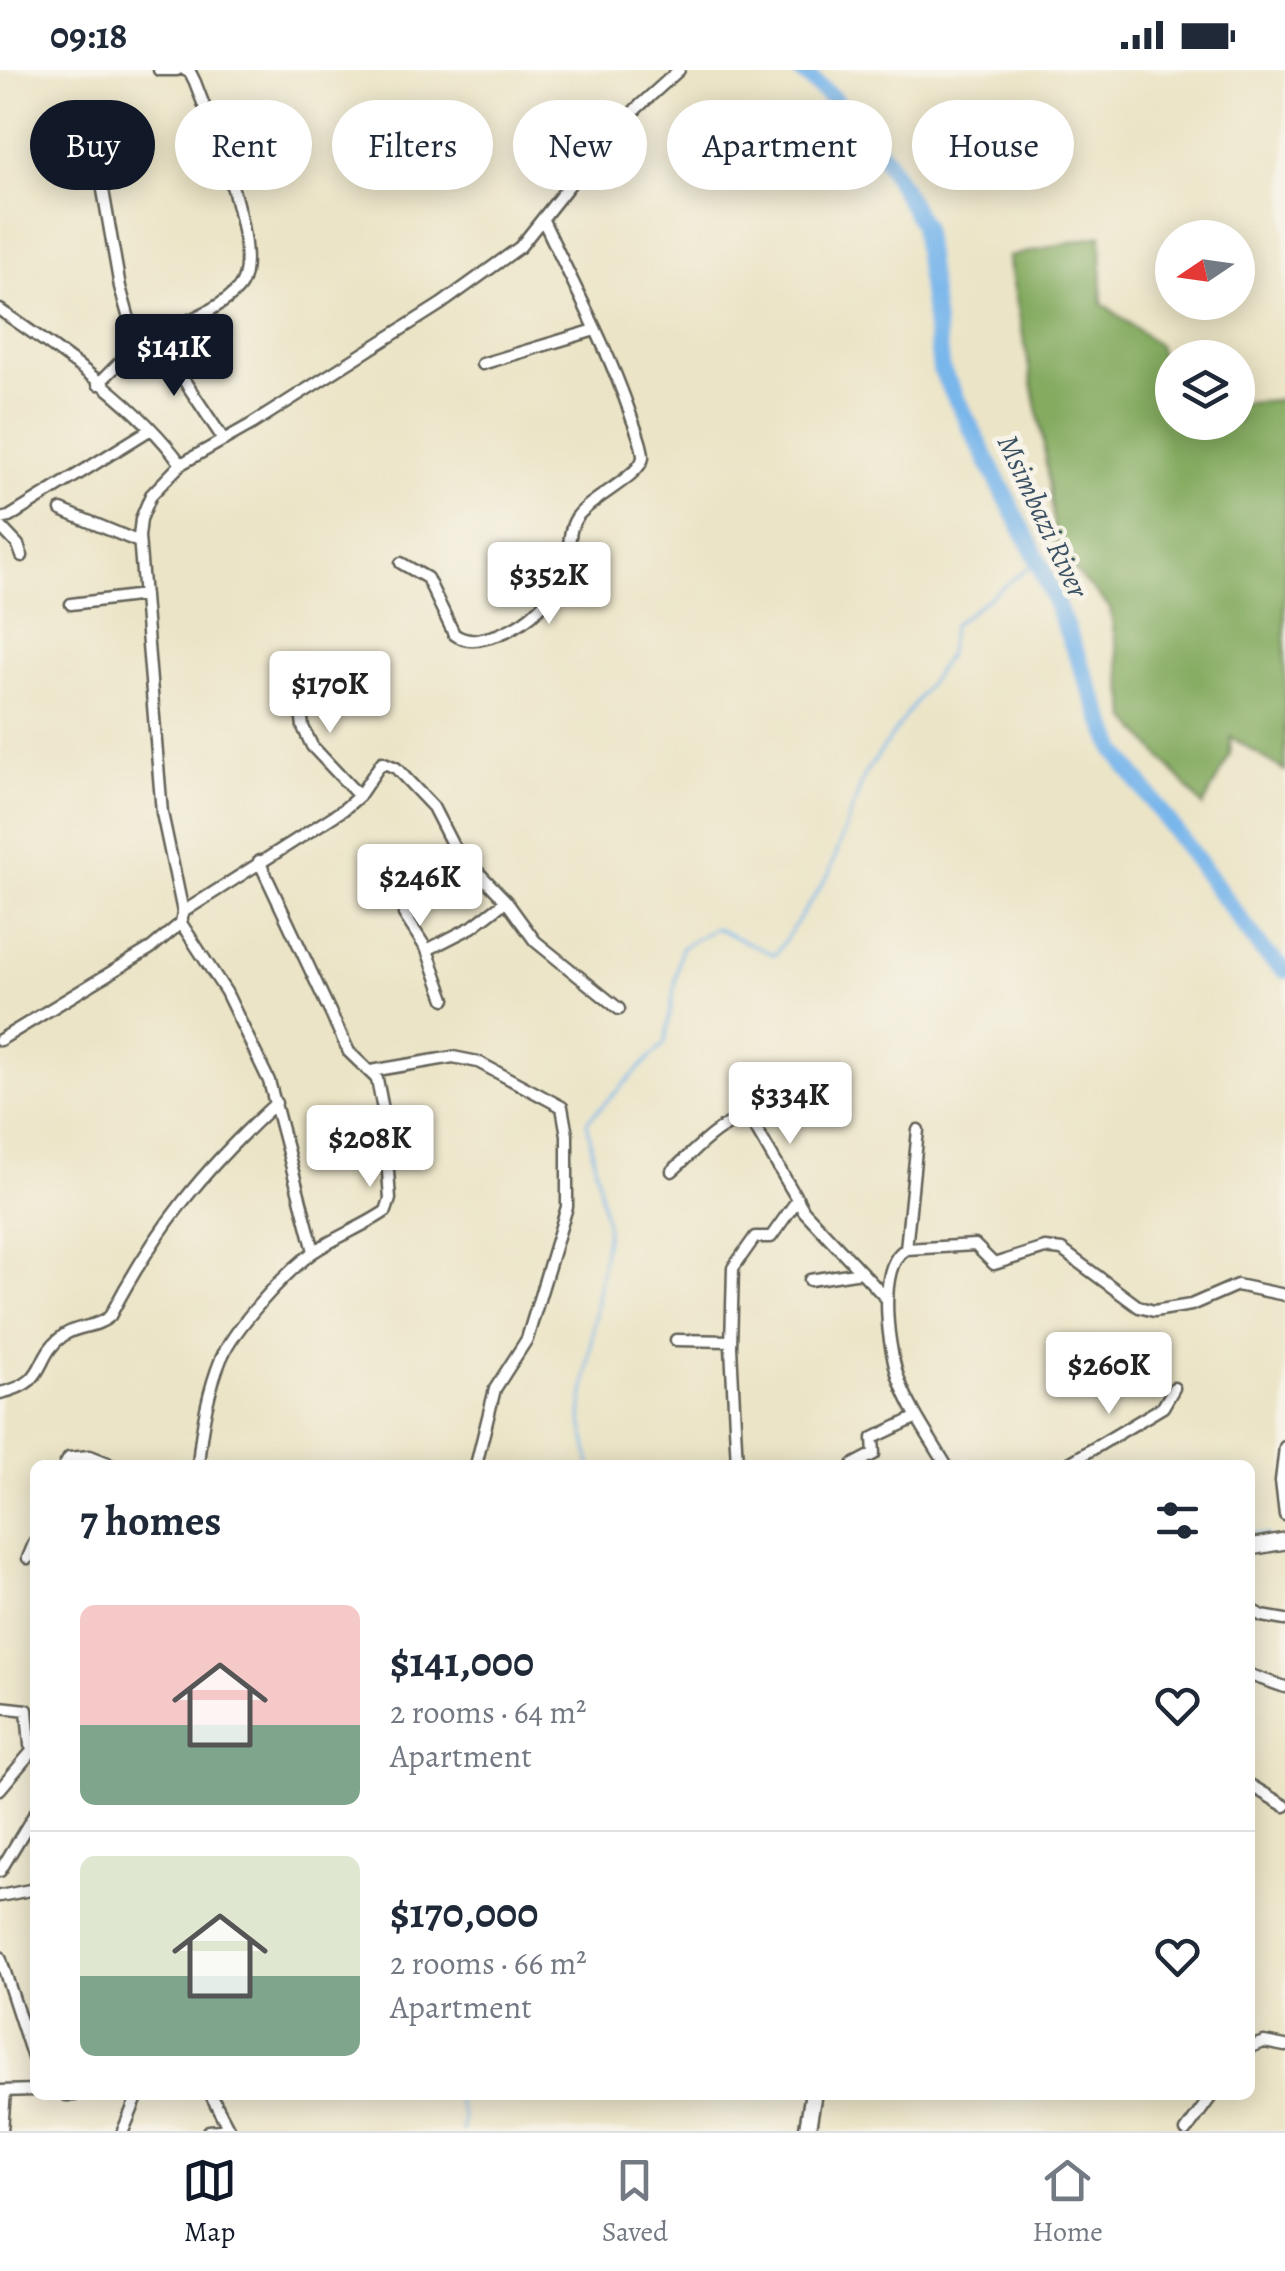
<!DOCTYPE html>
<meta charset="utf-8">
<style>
body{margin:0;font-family:Alegreya,serif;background:#f2f2f3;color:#1f2937;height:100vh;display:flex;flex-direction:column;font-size:38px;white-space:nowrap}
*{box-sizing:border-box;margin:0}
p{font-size:32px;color:#747a83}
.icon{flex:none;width:55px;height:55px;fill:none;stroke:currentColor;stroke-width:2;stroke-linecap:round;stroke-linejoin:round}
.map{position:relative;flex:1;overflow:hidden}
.panel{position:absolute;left:30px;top:1390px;width:1225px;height:640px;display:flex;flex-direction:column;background:#fff;border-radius:15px;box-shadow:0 5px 25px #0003}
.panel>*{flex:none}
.top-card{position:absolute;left:30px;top:30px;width:1225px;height:90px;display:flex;gap:20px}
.needle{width:65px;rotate:257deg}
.controls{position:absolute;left:1155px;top:150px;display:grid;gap:20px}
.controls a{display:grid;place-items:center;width:100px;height:100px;border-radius:50%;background:#fff;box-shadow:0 5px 25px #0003;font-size:50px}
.price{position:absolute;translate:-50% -85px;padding:0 22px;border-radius:10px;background:#fff;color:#222;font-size:32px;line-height:65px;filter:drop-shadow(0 2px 5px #0008)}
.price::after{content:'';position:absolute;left:50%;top:60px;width:30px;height:22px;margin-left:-15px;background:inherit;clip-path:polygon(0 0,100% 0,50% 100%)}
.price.selected{background:#111827;color:#fff}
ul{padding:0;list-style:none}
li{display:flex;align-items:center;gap:30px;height:250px;padding:0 50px}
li+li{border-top:2px solid #e0e1e3}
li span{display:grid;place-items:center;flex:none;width:280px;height:200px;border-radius:15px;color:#555}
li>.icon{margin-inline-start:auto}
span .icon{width:120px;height:120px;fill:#fffc;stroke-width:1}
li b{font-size:42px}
h2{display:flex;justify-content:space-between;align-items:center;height:120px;padding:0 50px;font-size:42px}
.chip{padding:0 35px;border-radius:45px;background:#fff;box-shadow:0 5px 25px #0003;font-size:35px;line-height:90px}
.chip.selected{background:#111827;color:#fff}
.status{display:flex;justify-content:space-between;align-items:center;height:70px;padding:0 50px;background:#fff;direction:ltr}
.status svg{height:28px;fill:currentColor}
.tab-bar{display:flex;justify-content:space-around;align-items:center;height:140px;border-top:2px solid #e0e1e3;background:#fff;font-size:28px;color:#747a83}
.tab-bar a{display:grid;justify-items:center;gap:5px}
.tab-bar .selected{color:#111827}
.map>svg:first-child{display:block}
.forest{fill:#84ab61;stroke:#50643e;stroke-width:2.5}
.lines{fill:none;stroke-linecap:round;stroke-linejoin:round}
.stream{stroke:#78b6eb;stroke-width:2.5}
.river{stroke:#78b6eb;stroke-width:18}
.street-casing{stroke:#646258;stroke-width:15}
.secondary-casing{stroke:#646258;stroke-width:20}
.street{stroke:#fff;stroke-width:10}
.secondary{stroke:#fff;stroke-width:15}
.labels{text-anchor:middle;stroke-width:10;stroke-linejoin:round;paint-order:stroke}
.water-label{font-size:30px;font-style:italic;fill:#3c5264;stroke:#f7f3e8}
</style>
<div class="status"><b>09:18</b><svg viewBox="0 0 49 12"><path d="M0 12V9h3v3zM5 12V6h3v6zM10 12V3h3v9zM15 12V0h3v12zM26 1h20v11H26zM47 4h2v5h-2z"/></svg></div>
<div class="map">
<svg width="1285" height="2061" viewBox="0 0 1285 2061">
<rect width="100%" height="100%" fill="#f7f3e8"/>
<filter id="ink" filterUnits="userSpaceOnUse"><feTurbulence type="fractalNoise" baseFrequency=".01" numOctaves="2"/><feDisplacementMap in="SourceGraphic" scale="20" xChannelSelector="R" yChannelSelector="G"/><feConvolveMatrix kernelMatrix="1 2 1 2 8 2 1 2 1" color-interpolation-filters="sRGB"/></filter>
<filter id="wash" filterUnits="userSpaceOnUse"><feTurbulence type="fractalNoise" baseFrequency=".0048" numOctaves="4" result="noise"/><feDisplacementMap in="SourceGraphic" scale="40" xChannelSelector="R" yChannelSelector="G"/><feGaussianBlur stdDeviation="2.25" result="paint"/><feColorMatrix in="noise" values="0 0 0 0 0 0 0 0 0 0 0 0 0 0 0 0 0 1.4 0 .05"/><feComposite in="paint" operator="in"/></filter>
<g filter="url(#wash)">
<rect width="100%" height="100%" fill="#ebe4c6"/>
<path class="forest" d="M1101 165 1102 233 1158 275 1172 328V352H1238V334L1285 329V701L1231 667 1230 685 1203 736 1128 649 1110 538 1057 482 1043 370 1008 187Z"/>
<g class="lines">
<path class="stream" d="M590 1395 581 1345 607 1159 587 1051 665 973 681 878 715 858 775 885 829 804 865 704 947 587 953 555 1038 490
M1250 1463 1268 1466
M456 2025 463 2046 462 2061"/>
<path class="river" d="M800 0 831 27 885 88 922 155 941 299 1038 490 1116 681 1264 882 1285 900"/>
</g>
</g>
<g filter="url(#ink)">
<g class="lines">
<g class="street-casing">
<path id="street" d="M159 0H177
M100 103 120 217 137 277
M0 240C62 283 137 333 181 394
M155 267 224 370
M482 294 595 260
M98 314C111 302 123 287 138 277 167 256 215 245 238 219 267 187 209 50 195 12L190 2 185 0
M61 440 139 472
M0 449 9 447 151 359
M0 456 18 475 22 486
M401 493 427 508 454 564C467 574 481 570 497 565 530 553 558 526 567 491 570 477 568 459 577 447 589 429 642 405 643 387 643 374 634 356 630 343 607 276 573 214 543 150
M71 534 144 525
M297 607 303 657 312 676 359 726
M183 842 343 740 359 726 382 692 396 698 433 737 453 776 506 831 535 871 619 939
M427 880 404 844 469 796
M445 929 427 880 472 857 506 831
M0 970 151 878 181 853
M371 1001 453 987 478 992 562 1037 567 1065V1137L527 1269 495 1319 476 1395
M672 1101C692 1084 722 1048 750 1048L804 1141 885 1227
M906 1179 918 1060
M314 1181 269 1011 226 922 181 853 183 842 162 743 139 467 141 449 151 425 181 394 252 354 441 234 520 177 598 79 637 38 679 0
M810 1210 861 1202
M676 1270 731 1271
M0 1323C51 1312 32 1288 64 1265 78 1255 97 1258 110 1246 157 1157 202 1101 276 1033
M1285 1377 1281 1411 1285 1445
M65 1395 69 1388 90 1386 113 1395
M198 1395C201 1360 208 1321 221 1289 235 1257 284 1204 312 1183 335 1167 363 1157 386 1141L390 1129 384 1045 377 1009 349 982 259 791
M737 1395 731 1277 733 1198 755 1167H771L798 1129
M853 1395 874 1384 873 1368 917 1347
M946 1395C930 1368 911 1341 900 1312 889 1285 875 1195 906 1179L975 1175 994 1194 1045 1178 1062 1180 1139 1237 1154 1241 1191 1235 1237 1215 1285 1225
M1066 1395 1163 1337 1174 1318
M28 1488 35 1471
M1250 1539 1262 1546 1285 1550
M1250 1605 1285 1617
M0 1637 27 1640 30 1675 35 1683
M1250 1715 1285 1736
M0 1719 32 1681
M0 1801 35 1743
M0 1826 35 1819
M0 1887 35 1994
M1250 1977 1264 1972 1285 1976
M1 2021 35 2020
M66 2025H75
M211 2025 230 2061
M2 2061 5 2021
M123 2061 138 2025
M209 2061 229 2059
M1186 2061 1212 2025"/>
</g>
<g class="secondary-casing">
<path id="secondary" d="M1250 1477 1285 1471
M807 2061 813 2025"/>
</g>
<use href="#street" class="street"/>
<use href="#secondary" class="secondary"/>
</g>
</g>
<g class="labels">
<g class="water-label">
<text transform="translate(1043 446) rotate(65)" y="10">Msimbazi River</text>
</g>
</g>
</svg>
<div class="controls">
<a><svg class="needle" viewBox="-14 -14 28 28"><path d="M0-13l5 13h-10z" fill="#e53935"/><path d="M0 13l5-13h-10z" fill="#747a83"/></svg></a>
<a><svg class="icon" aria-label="layers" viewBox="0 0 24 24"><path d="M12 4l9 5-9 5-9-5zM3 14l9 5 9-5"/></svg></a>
</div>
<b class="price selected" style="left:174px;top:329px">$141K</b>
<b class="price" style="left:549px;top:557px">$352K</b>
<b class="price" style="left:330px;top:666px">$170K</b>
<b class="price" style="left:420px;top:859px">$246K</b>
<b class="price" style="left:790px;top:1077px">$334K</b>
<b class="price" style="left:370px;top:1120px">$208K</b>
<b class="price" style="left:1109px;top:1347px">$260K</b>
<div class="top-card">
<a class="chip selected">Buy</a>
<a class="chip">Rent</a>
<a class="chip">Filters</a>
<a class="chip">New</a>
<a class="chip">Apartment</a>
<a class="chip">House</a>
</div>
<section class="panel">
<h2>7 homes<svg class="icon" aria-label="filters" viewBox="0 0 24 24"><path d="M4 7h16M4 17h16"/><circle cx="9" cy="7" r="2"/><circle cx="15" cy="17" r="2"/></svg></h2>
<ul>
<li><span style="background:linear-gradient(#f6c9c9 60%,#7fa58c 0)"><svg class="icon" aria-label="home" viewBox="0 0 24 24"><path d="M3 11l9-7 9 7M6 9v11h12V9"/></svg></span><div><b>$141,000</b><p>2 rooms · 64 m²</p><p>Apartment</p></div><svg class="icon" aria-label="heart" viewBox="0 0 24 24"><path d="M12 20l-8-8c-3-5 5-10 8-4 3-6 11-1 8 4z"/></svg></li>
<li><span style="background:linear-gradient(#dfe7d0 60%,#7fa58c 0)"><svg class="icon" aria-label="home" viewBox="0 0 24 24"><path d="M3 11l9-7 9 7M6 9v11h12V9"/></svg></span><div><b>$170,000</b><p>2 rooms · 66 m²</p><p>Apartment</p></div><svg class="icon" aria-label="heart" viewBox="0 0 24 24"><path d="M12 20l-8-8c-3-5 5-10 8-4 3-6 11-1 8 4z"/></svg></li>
</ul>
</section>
</div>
<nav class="tab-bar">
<a class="selected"><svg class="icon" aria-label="map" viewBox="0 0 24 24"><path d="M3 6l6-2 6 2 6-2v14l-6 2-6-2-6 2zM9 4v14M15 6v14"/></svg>Map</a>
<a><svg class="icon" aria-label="saved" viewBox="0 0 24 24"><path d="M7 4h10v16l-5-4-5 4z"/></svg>Saved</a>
<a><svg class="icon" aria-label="home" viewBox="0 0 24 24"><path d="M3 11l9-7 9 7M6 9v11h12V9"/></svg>Home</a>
</nav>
